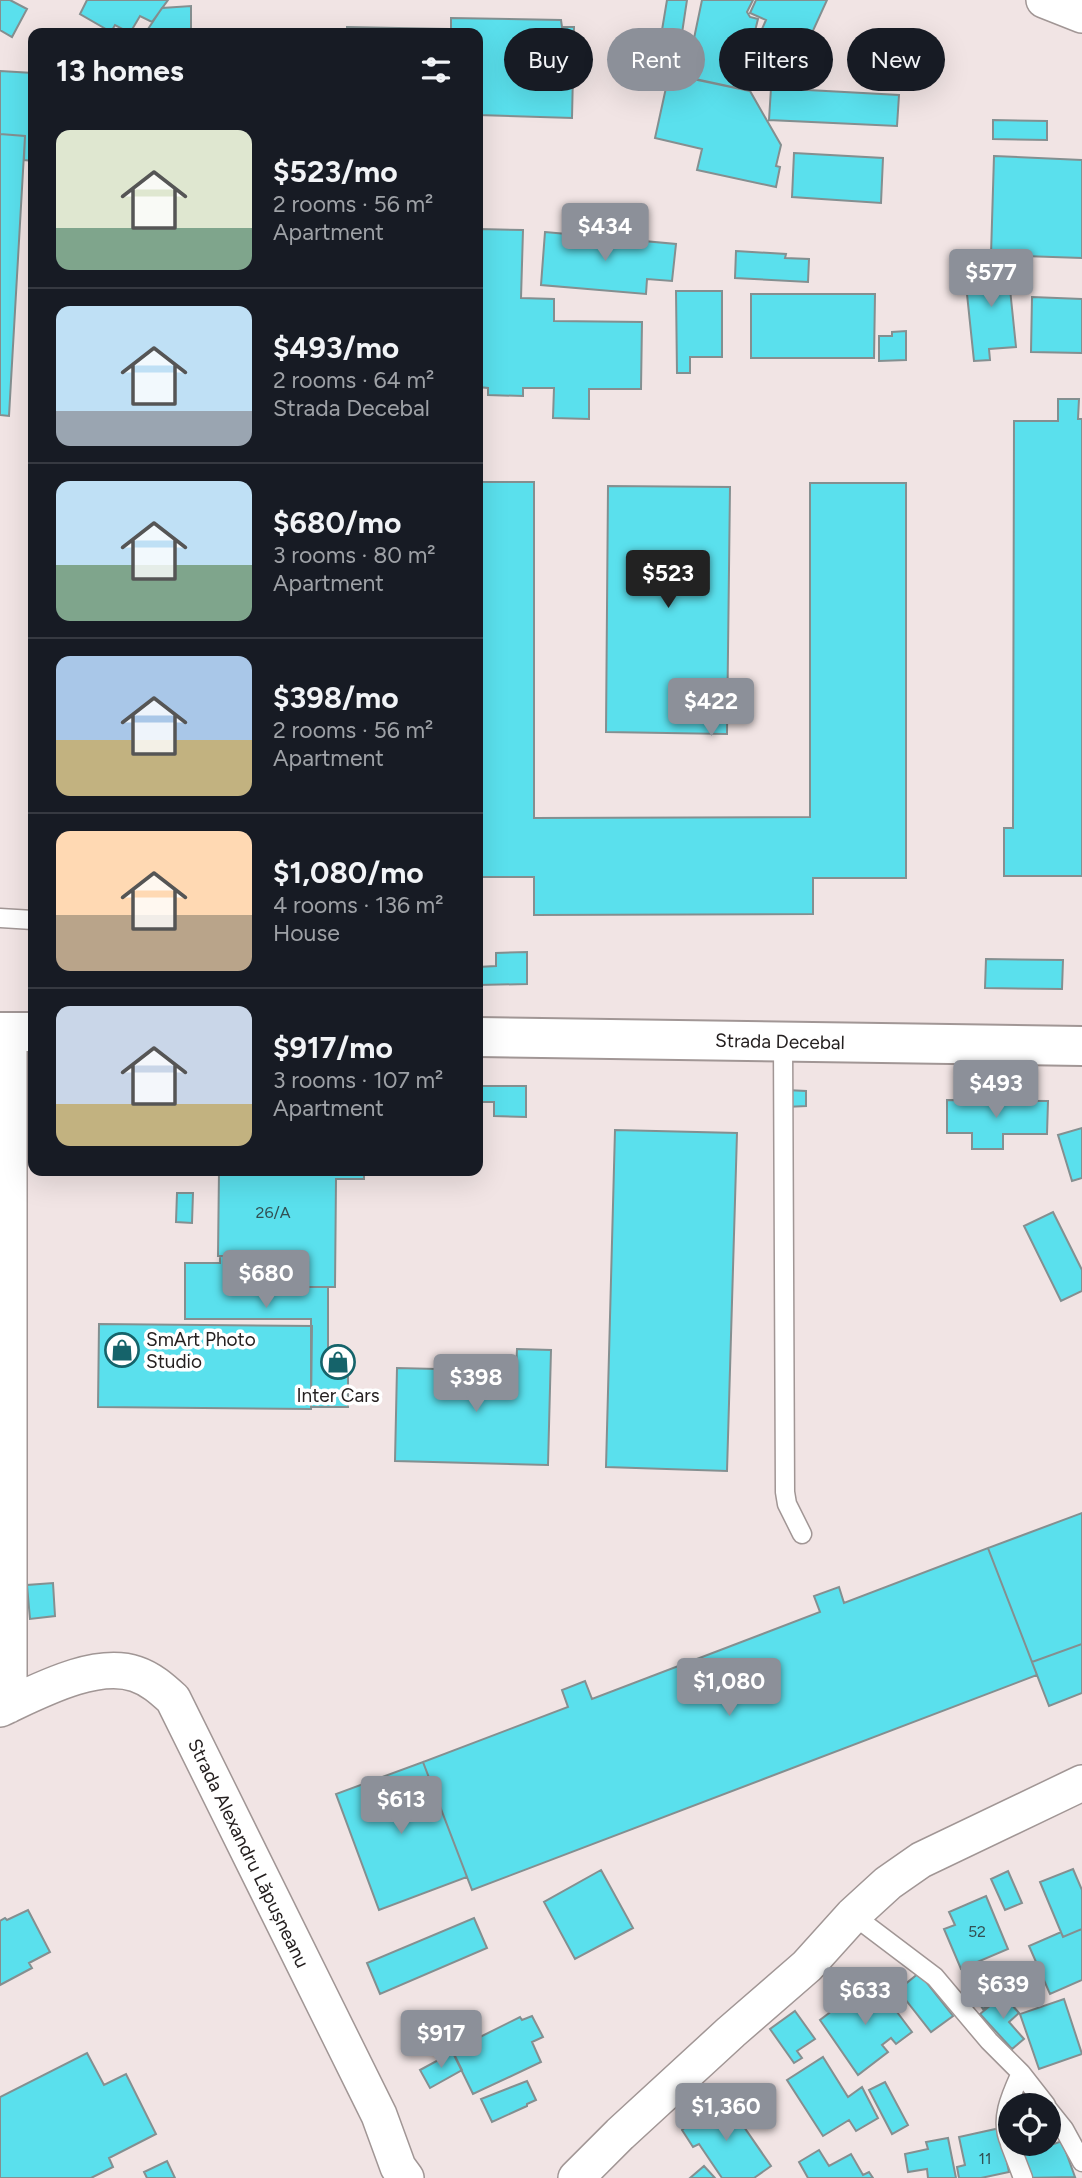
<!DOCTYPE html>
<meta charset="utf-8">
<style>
body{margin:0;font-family:Figtree,sans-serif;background:#20242c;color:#f1f3f6;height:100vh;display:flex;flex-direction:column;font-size:26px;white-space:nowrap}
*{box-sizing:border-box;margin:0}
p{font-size:23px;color:#9ea1a6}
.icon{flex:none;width:38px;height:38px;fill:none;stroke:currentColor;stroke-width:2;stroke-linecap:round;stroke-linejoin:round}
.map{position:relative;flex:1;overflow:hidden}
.side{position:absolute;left:28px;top:28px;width:455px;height:1148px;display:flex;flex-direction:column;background:#171b24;border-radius:14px;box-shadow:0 7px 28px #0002}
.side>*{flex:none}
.banner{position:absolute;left:504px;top:28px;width:472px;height:63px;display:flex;gap:14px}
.fabs{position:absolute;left:998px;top:2093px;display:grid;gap:14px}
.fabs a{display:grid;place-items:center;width:63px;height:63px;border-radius:50%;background:#171b24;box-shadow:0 7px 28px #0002;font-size:35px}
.price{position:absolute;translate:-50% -60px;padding:0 16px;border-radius:7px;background:#8c9099;color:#fff;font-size:23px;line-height:46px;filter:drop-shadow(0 2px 4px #0008)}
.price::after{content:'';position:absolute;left:50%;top:42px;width:21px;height:16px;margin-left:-10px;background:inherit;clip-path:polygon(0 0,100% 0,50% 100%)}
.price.current{background:#222;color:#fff}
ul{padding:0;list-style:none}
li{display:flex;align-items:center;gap:21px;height:175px;padding:0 28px}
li+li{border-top:2px solid #363941}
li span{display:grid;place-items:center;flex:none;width:196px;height:140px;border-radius:14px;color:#555}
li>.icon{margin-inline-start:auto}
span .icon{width:84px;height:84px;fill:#fffc;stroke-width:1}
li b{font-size:30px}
h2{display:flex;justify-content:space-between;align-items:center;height:84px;padding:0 28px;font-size:30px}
.tag{padding:0 24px;border-radius:32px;background:#171b24;box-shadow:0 7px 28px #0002;font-size:24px;line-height:63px}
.tag.current{background:#8c9099;color:#fff}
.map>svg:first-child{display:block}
.building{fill:#5ae0ed;stroke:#848f90;stroke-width:2}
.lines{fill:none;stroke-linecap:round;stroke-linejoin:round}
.service-casing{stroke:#a19695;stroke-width:21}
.minor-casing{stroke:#a19695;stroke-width:38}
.primary-casing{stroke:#a19695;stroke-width:42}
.service{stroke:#fff;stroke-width:18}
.minor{stroke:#fff;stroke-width:35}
.primary{stroke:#fff;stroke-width:38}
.labels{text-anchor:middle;stroke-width:7;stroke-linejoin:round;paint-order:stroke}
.number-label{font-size:16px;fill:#325053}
.street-label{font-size:19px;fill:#252020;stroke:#fff}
.poi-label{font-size:19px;fill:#252020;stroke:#fff;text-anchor:start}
</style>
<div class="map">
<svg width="1082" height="2178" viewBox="0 0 1082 2178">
<rect width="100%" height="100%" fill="#f1e4e4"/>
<path class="building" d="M0 0H10L27 9 12 37 0 30Z
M87 0H168L152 22 140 16 130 33 115 25 111 32 80 14Z
M667 0H687L682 33 662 30Z
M702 0H753L747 12 750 17 758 19 751 47 755 48 746 90 677 75 683 46 692 48Z
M756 0H827L801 57 758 38 766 20 750 13Z
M191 6V32L211 33H137V29H148L162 8Z
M451 18 561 20 562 27H574L572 118 478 115V33H347V27L451 29Z
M758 48 804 60 799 78 772 71 771 77 752 73Z
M0 71 33 73V161L24 160 25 136 0 134Z
M669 74 750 91 781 145 776 166 780 167 776 187 697 170 702 149 655 138Z
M771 88 899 95 897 126 769 120Z
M993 120 1047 121V140L993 139Z
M0 134 25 136 9 416 0 415Z
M794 153 883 158 881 203 792 197Z
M994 156 1082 160V258L991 255Z
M478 229 523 230 521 298 554 299V321L642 322 641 389H589V419L553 418 554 388H523V396L488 395V388L478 387Z
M545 232 676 244 672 281 647 279 646 294 541 285Z
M736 251 786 254 785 258 809 259 808 282 735 278Z
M1007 260 1016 347 989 349 990 360 974 361 967 294 975 293 972 263Z
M676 291H722V357H690V373H677Z
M751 294H875L874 358H751Z
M1032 297 1082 299V353L1031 352Z
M906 331V360L879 361V336H892V332Z
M1058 399H1079L1078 419H1082V876H1004V828H1013L1014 421H1058Z
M478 482H534V818L810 817V483H906V878H813V914L534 915V877H478Z
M608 486 730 487 727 734 606 732Z
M527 952V984L478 985V967L496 966V953Z
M986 959 1063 960 1062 989 985 988Z
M478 1086H526V1117L494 1116V1102H478Z
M786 1090 806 1091V1106L786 1107Z
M947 1100 1048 1101 1047 1134H1003V1149H972V1133H947Z
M1082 1128V1178L1072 1181 1058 1135Z
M615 1130 737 1133 727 1471 606 1467Z
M219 1171H364V1179H336L335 1287H280V1257L218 1256Z
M177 1193H193L192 1223 176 1222Z
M1053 1212 1082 1270V1291L1061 1301 1024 1226Z
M220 1256 280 1257V1287H328V1372H348V1407H311V1319H185V1263H220Z
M99 1324 312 1326 311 1409 98 1407Z
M517 1349 551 1350 548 1465 395 1461 397 1368 516 1371Z
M1082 1513V1644L1032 1662 988 1548Z
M988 1548 1037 1675 472 1890 423 1762 568 1707 562 1690 585 1681 592 1699 820 1612 814 1596 839 1587 844 1603Z
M53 1583 55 1616 30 1619 27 1585Z
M1082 1644V1693L1049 1706 1032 1662Z
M423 1762 467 1877 379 1910 336 1794Z
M1073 1869 1082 1890V1929L1063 1937 1040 1882Z
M601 1870 633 1928 575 1959 544 1902Z
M1008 1871 1022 1903 1005 1910 991 1879Z
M986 1896 1008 1949 961 1969 944 1929 955 1925 949 1912Z
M28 1910 50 1952 29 1963 32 1968 0 1985V1921L5 1918 7 1920Z
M474 1918 487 1948 380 1994 367 1963Z
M1082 1929V1980L1050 1994 1029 1946 1061 1932 1063 1937Z
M1012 1965 1023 1982 983 2009 972 1992Z
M919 1973 953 2016 931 2032 898 1990Z
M873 1980 912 2032 896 2044 891 2038 882 2045 888 2052 858 2075 820 2020Z
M1003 1995 1019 2013 1009 2022 1024 2039 1012 2049 980 2014Z
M1064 1999 1082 2054 1039 2069 1020 2014Z
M795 2011 815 2039 797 2051 802 2058 794 2063 770 2029Z
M532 2016 543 2037 532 2042 541 2062 473 2094 452 2051 520 2017 522 2020Z
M453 2052 462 2070 430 2088 420 2070Z
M87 2053 104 2085 126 2074 156 2134 109 2158 113 2167 91 2178H0V2097Z
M823 2057 848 2097 862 2087 878 2118 856 2131 849 2120 823 2136 787 2080Z
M527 2081 536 2100 527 2104V2106L492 2122 481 2099Z
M885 2082 908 2125 892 2134 869 2090Z
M724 2098 771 2166 754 2178H722L699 2144 693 2147 682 2130 687 2126 686 2124Z
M1000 2128 1009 2172 981 2178H959L957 2167 965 2165 959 2137Z
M1048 2133H1050L1054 2144 1062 2141 1075 2177 1024 2178 1016 2153 1026 2150 1023 2144H1048Z
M948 2138 956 2178H928L927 2169 908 2172 905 2154 928 2149 926 2142Z
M819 2150 829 2166 851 2154 863 2175 869 2172 873 2178H808L799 2162Z
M167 2161 175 2178H147L144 2172Z
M704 2166 715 2178H690Z"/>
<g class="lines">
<g class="service-casing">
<path id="service" d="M0 918 33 920
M783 1041 785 1492 787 1504 802 1534
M853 1915 935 1977 989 2041 1021 2073C1011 2095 999 2120 1010 2143
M1021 2073 1046 2105
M1048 2109 1064 2129 1082 2162
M1010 2144 1023 2178"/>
</g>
<g class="minor-casing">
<path id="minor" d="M1044 0 1082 15
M9 1032V1705
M0 1709C37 1692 95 1660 136 1674 151 1679 162 1689 173 1699L379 2115 398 2167 406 2178
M576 2178 620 2134 731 2032 807 1966 853 1915 888 1883 921 1860 1082 1783"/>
</g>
<g class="primary-casing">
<path id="primary" d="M0 1032H33
M478 1037 1082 1046"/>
</g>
<use href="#service" class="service"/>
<use href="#minor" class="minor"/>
<use href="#primary" class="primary"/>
</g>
<defs>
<g id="shop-ring" transform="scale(1.75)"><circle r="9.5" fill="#fff" stroke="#15636a" stroke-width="1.5"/><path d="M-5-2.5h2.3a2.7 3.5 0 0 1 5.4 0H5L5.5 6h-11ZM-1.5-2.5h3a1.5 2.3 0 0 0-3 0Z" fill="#15636a"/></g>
</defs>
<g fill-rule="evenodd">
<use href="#shop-ring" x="122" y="1350"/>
<use href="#shop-ring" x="338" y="1362"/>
</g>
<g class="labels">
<g class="number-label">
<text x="273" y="1218">26/A</text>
<text x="977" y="1937">52</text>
<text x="985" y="2164">11</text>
</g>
<g class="street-label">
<text transform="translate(780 1041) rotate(1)" y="7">Strada Decebal</text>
<text transform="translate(249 1853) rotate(64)" y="7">Strada Alexandru Lăpușneanu</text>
</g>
<g class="poi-label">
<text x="146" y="1346">SmArt Photo<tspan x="146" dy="22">Studio</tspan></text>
<text x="338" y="1402" text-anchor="middle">Inter Cars</text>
</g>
</g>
</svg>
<div class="fabs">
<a><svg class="icon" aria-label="locate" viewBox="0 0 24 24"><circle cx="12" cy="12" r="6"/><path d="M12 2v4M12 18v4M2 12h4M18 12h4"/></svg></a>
</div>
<b class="price" style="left:605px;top:263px">$434</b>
<b class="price" style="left:991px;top:309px">$577</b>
<b class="price current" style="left:668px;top:610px">$523</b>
<b class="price" style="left:711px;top:738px">$422</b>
<b class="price" style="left:996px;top:1120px">$493</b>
<b class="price" style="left:266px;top:1310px">$680</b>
<b class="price" style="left:476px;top:1414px">$398</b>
<b class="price" style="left:729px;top:1718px">$1,080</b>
<b class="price" style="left:401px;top:1836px">$613</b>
<b class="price" style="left:1003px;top:2021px">$639</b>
<b class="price" style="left:865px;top:2027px">$633</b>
<b class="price" style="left:441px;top:2070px">$917</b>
<b class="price" style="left:726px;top:2143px">$1,360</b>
<div class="banner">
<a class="tag">Buy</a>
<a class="tag current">Rent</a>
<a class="tag">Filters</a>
<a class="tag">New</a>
</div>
<section class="side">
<h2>13 homes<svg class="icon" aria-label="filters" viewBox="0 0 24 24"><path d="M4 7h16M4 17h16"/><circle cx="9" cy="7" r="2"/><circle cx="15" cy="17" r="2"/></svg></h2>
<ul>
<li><span style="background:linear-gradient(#dfe7d0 70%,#7fa58c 0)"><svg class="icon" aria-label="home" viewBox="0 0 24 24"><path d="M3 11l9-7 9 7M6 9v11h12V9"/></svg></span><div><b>$523/mo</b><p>2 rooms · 56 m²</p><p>Apartment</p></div></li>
<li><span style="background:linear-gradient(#bfe0f5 75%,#9aa5b1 0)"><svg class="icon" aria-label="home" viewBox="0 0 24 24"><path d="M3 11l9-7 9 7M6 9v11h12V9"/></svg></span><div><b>$493/mo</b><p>2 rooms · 64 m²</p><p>Strada Decebal</p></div></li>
<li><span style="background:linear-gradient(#bfe0f5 60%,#7fa58c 0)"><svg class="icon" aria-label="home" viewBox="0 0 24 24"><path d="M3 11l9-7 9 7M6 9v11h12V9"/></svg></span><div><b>$680/mo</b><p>3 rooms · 80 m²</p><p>Apartment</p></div></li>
<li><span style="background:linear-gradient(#a9c7e8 60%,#c2b280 0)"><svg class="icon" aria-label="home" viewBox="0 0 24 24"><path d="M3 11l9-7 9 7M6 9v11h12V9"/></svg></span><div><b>$398/mo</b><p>2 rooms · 56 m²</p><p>Apartment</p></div></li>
<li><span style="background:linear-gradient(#ffd9b3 60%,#b9a48a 0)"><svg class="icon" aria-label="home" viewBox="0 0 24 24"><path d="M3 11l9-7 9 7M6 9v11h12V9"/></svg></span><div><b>$1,080/mo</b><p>4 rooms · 136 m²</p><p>House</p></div></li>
<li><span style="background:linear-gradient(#c9d6e8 70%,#c2b280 0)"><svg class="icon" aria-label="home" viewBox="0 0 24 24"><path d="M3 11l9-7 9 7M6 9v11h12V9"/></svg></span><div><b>$917/mo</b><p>3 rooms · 107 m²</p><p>Apartment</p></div></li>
</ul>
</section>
</div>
